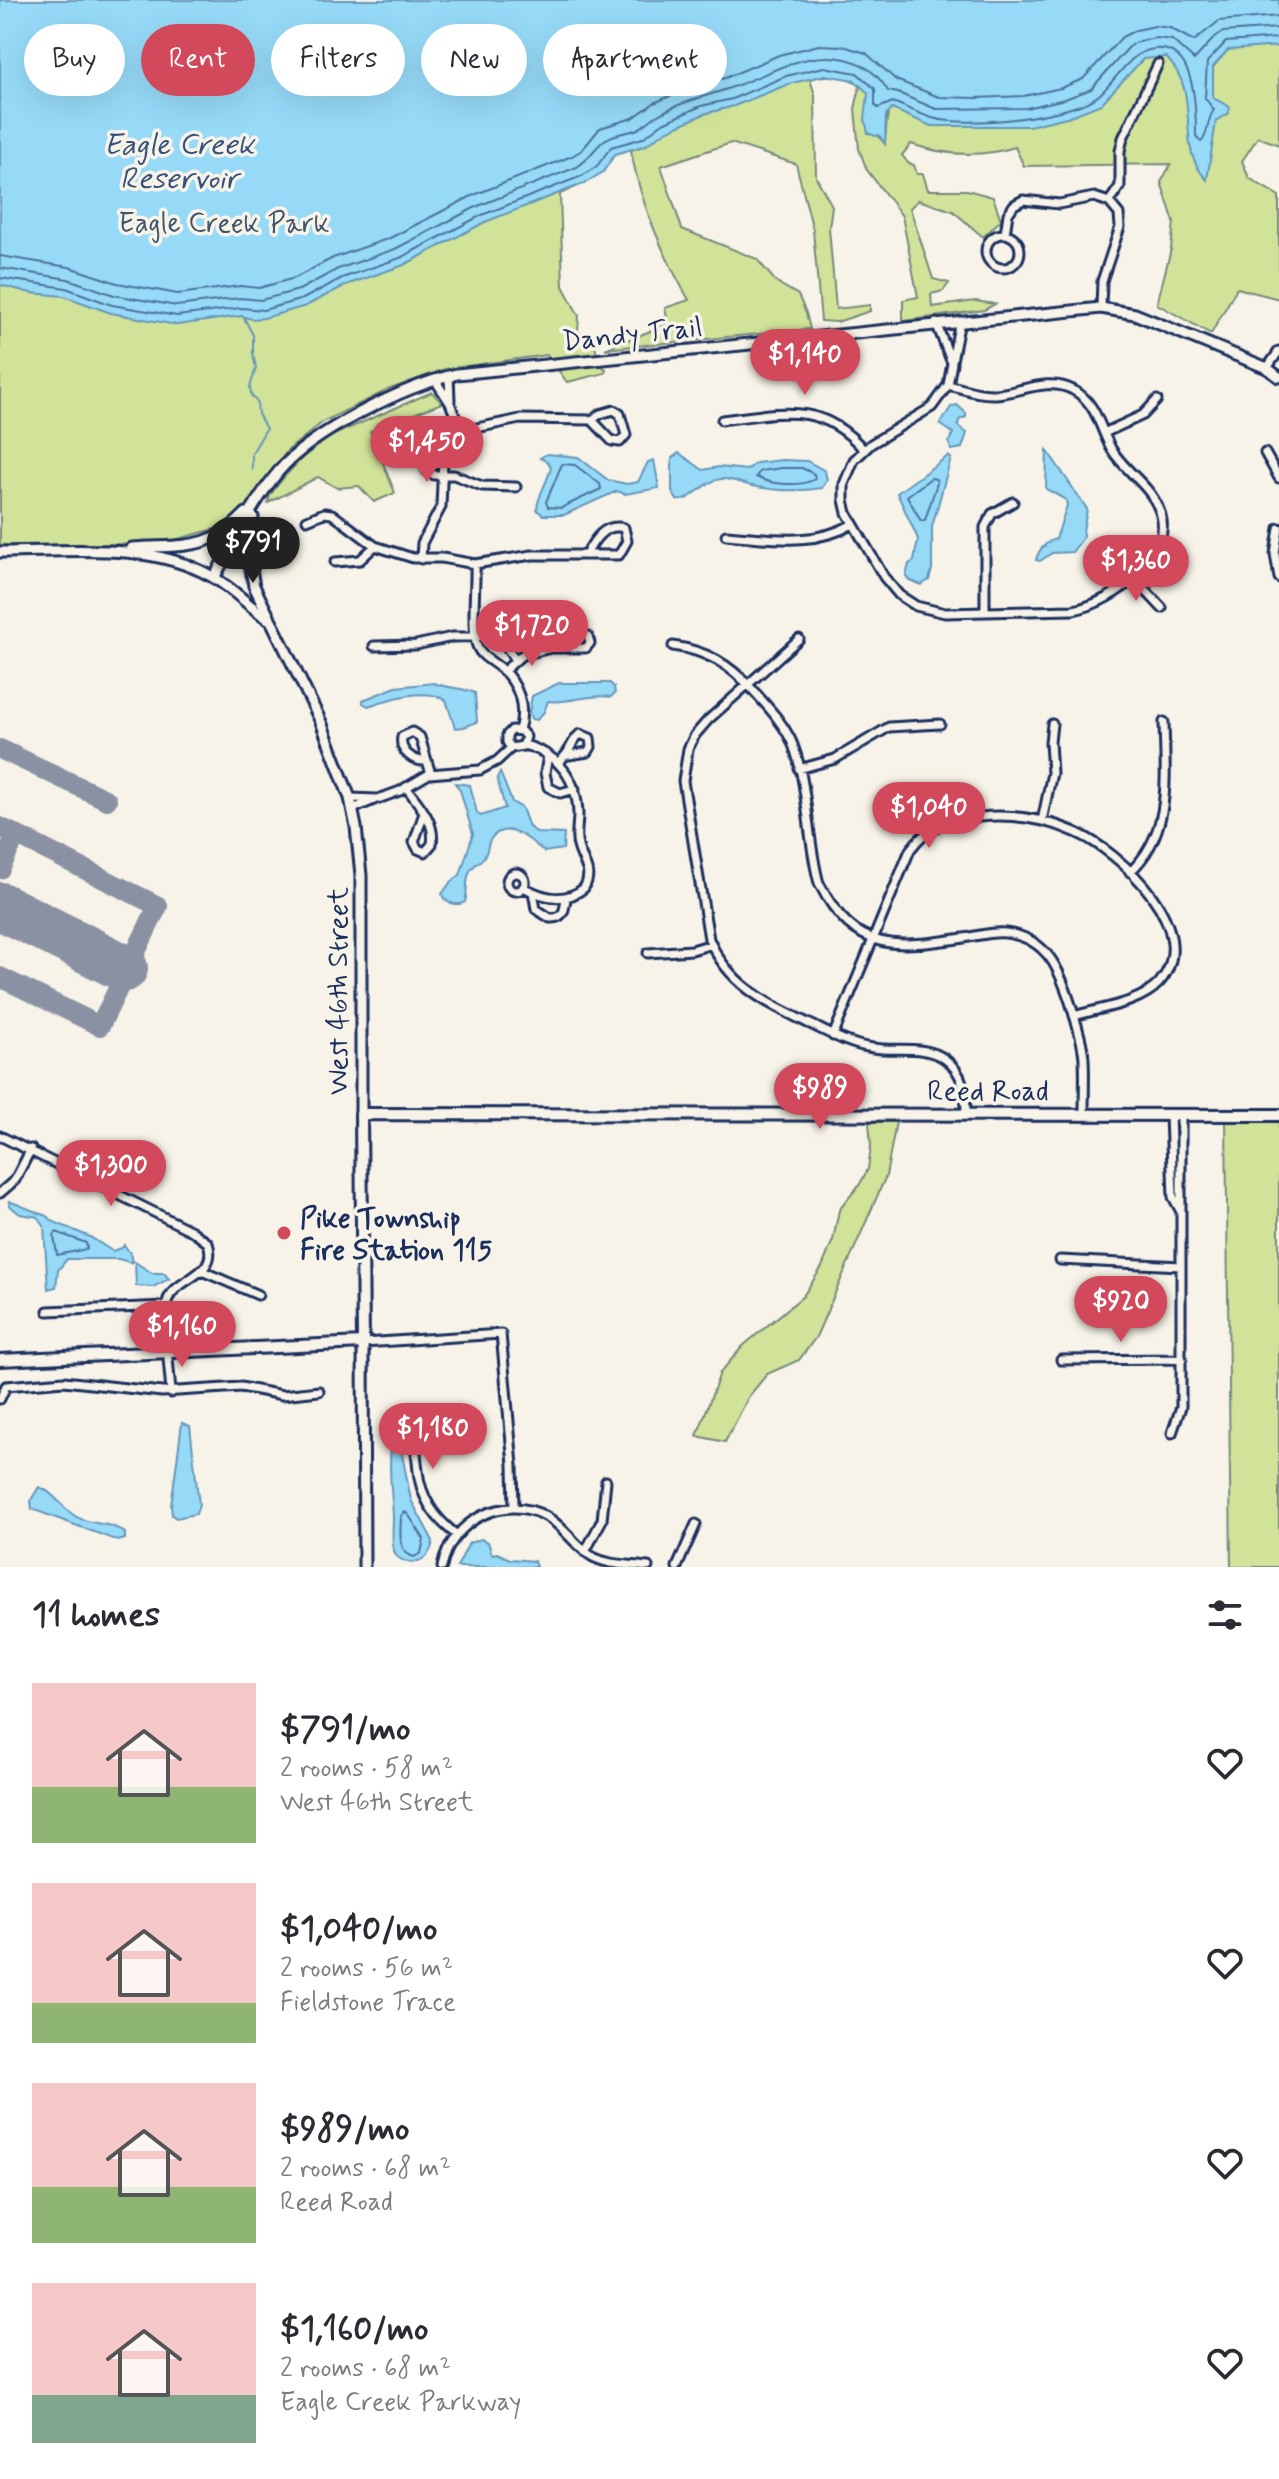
<!DOCTYPE html>
<meta charset="utf-8">
<style>
body{margin:0;font-family:Mynerve,sans-serif;background:#f2f2f3;color:#2b2b33;height:100vh;display:flex;flex-direction:column;font-size:30px;white-space:nowrap}
*{box-sizing:border-box;margin:0}
p{font-size:26px;color:#7c7c81}
.icon{flex:none;width:44px;height:44px;fill:none;stroke:currentColor;stroke-width:2;stroke-linecap:round;stroke-linejoin:round}
.map{position:relative;height:1567px;overflow:hidden}
.panel{display:flex;flex-direction:column;background:#fff;flex:1}
.panel>*{flex:none}
.guide{position:absolute;left:24px;top:24px;width:800px;height:72px;display:flex;gap:16px}
.price{position:absolute;translate:-50% -68px;padding:0 18px;border-radius:28px;background:#d1495b;color:#fff;font-size:26px;line-height:52px;filter:drop-shadow(0 2px 4px #0008)}
.price::after{content:'';position:absolute;left:50%;top:48px;width:24px;height:18px;margin-left:-12px;background:inherit;clip-path:polygon(0 0,100% 0,50% 100%)}
.price.on{background:#222;color:#fff}
ul{padding:0;list-style:none}
li{display:flex;align-items:center;gap:24px;height:200px;padding:0 32px}
li span{display:grid;place-items:center;flex:none;width:224px;height:160px;border-radius:0px;color:#555}
li>.icon{margin-inline-start:auto}
span .icon{width:96px;height:96px;fill:#fffc;stroke-width:1}
li b{font-size:34px}
h2{display:flex;justify-content:space-between;align-items:center;height:96px;padding:0 32px;font-size:34px}
.pill{padding:0 28px;border-radius:36px;background:#fff;box-shadow:0 8px 32px #0002;font-size:28px;line-height:72px}
.pill.on{background:#d1495b;color:#fff}
.map>svg:first-child{display:block}
.green{fill:#d1e398;stroke:#76897b;stroke-width:2;fill-rule:evenodd}
.water{fill:#96daf8;stroke:#6596ba;stroke-width:2}
.lines{fill:none;stroke-linecap:round;stroke-linejoin:round}
.shore{stroke:#4c739c;stroke-width:2}
.stream{stroke:#6596ba;stroke-width:2}
.taxiway{stroke:#8991a3;stroke-width:20}
.runway{stroke:#8991a3;stroke-width:48}
.minor-casing{stroke:#1b2f5e;stroke-width:13}
.tertiary-casing{stroke:#1b2f5e;stroke-width:15}
.secondary-casing{stroke:#1b2f5e;stroke-width:16}
.minor{stroke:#f7f3e8;stroke-width:7}
.tertiary{stroke:#f7f3e8;stroke-width:9}
.secondary{stroke:#f7f3e8;stroke-width:10}
.poi-dot{fill:#d1495b;stroke:#f7f3e8;stroke-width:3}
.labels{text-anchor:middle;stroke-width:7;stroke-linejoin:round;paint-order:stroke}
.park-label{font-size:28px;fill:#3f536a;stroke:#f7f3e8}
.street-label{font-size:28px;fill:#1b2f5e;stroke:#f7f3e8}
.poi-label{font-size:28px;font-weight:bold;fill:#1b2f5e;stroke:#f7f3e8;text-anchor:start}
.water-label{font-size:30px;font-style:italic;fill:#34517d;stroke:#f7f3e8}
</style>
<div class="map">
<svg width="1279" height="1567" viewBox="0 0 1279 1567">
<rect width="100%" height="100%" fill="#f7f3e8"/>
<filter id="ink" filterUnits="userSpaceOnUse"><feTurbulence type="fractalNoise" baseFrequency=".0125" numOctaves="2"/><feDisplacementMap in="SourceGraphic" scale="16" xChannelSelector="R" yChannelSelector="G"/><feConvolveMatrix kernelMatrix="1 2 1 2 8 2 1 2 1" color-interpolation-filters="sRGB"/></filter>
<g filter="url(#ink)">
<path class="green" d="M0 0H1279V145L1258 137 1242 161 1249 178 1279 196V299L1237 288 1211 334 1157 304 1171 249 1174 222 1161 182 1171 164 1024 166 1015 147C979 158 946 156 911 144L902 155 908 163 914 165 917 174H923L928 190H967L993 197 1001 220 983 237 953 211 918 200 910 208 933 279 949 283 943 291 931 294 932 307 975 301 995 304 984 310 903 321V300L918 297 902 216 867 170 859 149 855 109 860 86C847 74 826 74 810 79L815 95 816 177 832 206 829 228 836 309 870 305V311L837 322 821 321 813 230 796 164 731 143 661 166 682 229 757 259 776 282 798 295 806 313 810 329 605 349 668 324 665 308 689 300C662 253 640 203 631 150L646 145 660 135 615 154 585 183 560 194 563 286 579 316 578 331 595 344 598 364 606 369 605 373 567 382 547 355 445 369 390 389 324 421 287 451 246 508 229 524 218 528 160 544 0 545ZM890 110C884 120 888 131 884 143L865 119Z
M432 392 442 403 370 431 395 493 374 502 359 486 337 488 318 477 268 503 270 495 285 476 311 449 329 437Z
M1226 1116 1279 1117V1567H1231Z
M869 1122H896L886 1176 816 1337 799 1360 767 1374 749 1396 725 1442 697 1436 720 1373 743 1346 803 1296 822 1267 833 1240 839 1210 860 1184 868 1169 871 1146Z"/>
<path class="water" d="M0 0H1279V46L1228 50 1213 67V98L1230 107 1228 114 1216 121 1207 180C1172 144 1205 97 1166 57L1143 59 1101 104 1071 116 1029 126H931L892 109 886 115 885 144 879 135 875 136 868 133 865 119 868 93 854 80 825 75 789 84 734 106 704 114 666 131 646 145 615 154 603 172 585 183 485 222 404 265 346 285 306 306 264 318 252 319 241 316 177 325 111 313 64 296 31 293 0 285Z
M957 405 966 413V417L959 420 958 426 967 433 962 448 951 450 949 442 953 433 940 424 951 407Z
M1047 450 1087 509C1086 519 1082 527 1083 538L1072 552 1052 553 1040 561 1036 560C1038 550 1047 541 1056 539L1067 505 1066 500 1046 489Z
M679 453 703 470 719 467 747 470 756 463 782 460 807 461 825 471 827 480 822 488C798 492 776 491 752 486 742 484 731 478 721 479 703 481 691 503 677 500L672 492V458Z
M547 454 578 457 608 480 627 484 638 482 648 462 654 460 659 488 625 494 617 491 564 515H543L537 510C537 496 548 482 551 467L548 462 540 458Z
M948 456 951 458 932 527V569L929 580 921 585 909 580 906 576 909 564 914 561 918 539 897 493Z
M434 683C449 689 461 687 475 693L477 722 464 727 455 728 446 700C426 687 389 699 368 706L363 703V700L396 687Z
M559 683H610L614 687 615 693 611 697C589 693 569 704 548 701L544 712 537 720 531 719 529 712 532 696Z
M500 772 512 802 522 808 529 827 538 833 564 834 563 849 544 852C532 841 506 817 490 840 487 846 488 853 483 858 479 863 473 865 470 871 465 881 468 892 465 902 458 907 444 903 442 894L450 883 460 875 473 834 460 790 455 783 470 785 477 813 481 816 505 808 497 778Z
M9 1201 47 1216 54 1222 90 1237 112 1251 122 1248 124 1245 130 1253 132 1263 119 1259H67L58 1270 56 1287 48 1289 44 1226 38 1217 20 1214 10 1206Z
M135 1262 152 1273H164L169 1279 153 1287 136 1286Z
M182 1423 190 1426 199 1505 196 1514 176 1518 172 1515 171 1506Z
M396 1443 400 1444 411 1500 433 1541C430 1565 404 1567 395 1554 391 1544 393 1528 393 1517 392 1493 388 1471 391 1448Z
M39 1487C54 1492 62 1508 75 1516 90 1526 111 1521 125 1533V1539L118 1541 32 1509 31 1500Z
M481 1539 488 1542 492 1554 497 1553 510 1559 534 1561 536 1567H457L469 1543Z"/>
<g class="lines">
<path class="shore" d="M0 256 69 267 117 283 178 294 240 286 259 288 295 278 333 258 390 238 474 195 572 156 582 150 600 128 633 118 654 103 693 86 725 78 779 55 819 45 843 46 866 53 896 80 939 97 976 98 1024 96 1061 88 1083 79 1122 37 1136 30 1155 26 1170 28 1194 41 1219 21 1279 16
M0 268 68 279 114 295 177 306 240 298 261 300 299 290 338 269 395 249 478 206 577 167C590 159 598 142 608 138 617 133 628 133 638 129 645 125 651 119 658 115 680 102 704 97 727 89 759 79 792 57 827 57 853 57 875 68 888 91L898 93 936 109 1026 108 1065 99 1091 89 1130 46 1139 41 1156 38 1172 40 1194 60 1215 37 1223 32 1279 28
M0 278 66 288 112 305 177 316 241 308 263 310 303 299 342 278 400 258 482 215 582 176 597 166 611 147 643 138 663 123 701 106 732 99 786 76 824 67 857 73 875 89V105L878 108 893 102C905 107 919 114 932 118 965 128 1073 117 1099 95 1117 80 1130 51 1154 49 1196 44 1196 108 1196 136L1201 142C1209 135 1206 120 1214 110L1205 98 1207 62 1226 42 1279 38
M562 464 575 465 600 484 601 489 561 508 548 507 546 502Z
M782 468H802L814 474 815 479C801 487 771 485 756 477L760 471Z
M931 478 936 479 937 483 925 520 921 521 907 496Z
M56 1232 86 1243 87 1249 57 1255 54 1236Z
M404 1512 408 1514 424 1539 421 1553 414 1557C396 1552 401 1532 401 1516Z"/>
<path class="stream" d="M243 316 253 335V354L256 368 250 387 251 395 257 402 258 414 266 429 252 453V470"/>
<path class="taxiway" d="M0 749 107 800
M0 827 158 906 100 1026 0 977
M0 869 14 840"/>
<path class="runway" d="M0 906 124 968"/>
<g class="minor-casing">
<path id="minor" d="M1109 202 1120 186V151L1123 138 1158 64
M1005 234 1008 214 1014 205 1023 200 1059 204 1094 197 1109 202 1119 214 1120 227 1102 281 1101 308
M986 251a17 17 0 1 1 34 0a17 17 0 1 1-34 0Z
M936 323 952 363 948 385 932 407 871 444 854 460 844 484V500L847 513 884 577 899 595 916 606 945 613 1073 610C1114 603 1180 554 1158 507 1149 485 1125 471 1112 450 1100 430 1097 402 1073 390 1049 377 1021 392 996 394 979 395 965 389 948 385
M952 361 960 321
M1267 368 1279 351
M449 376 450 400
M614 410 620 414 626 435 620 442 612 441 592 420 600 414Z
M722 420C780 413 821 400 864 450
M454 429 467 430 520 419 592 420
M1104 433 1143 415 1157 400
M450 444 432 437 420 442 417 452 428 472 434 475H454L482 486 516 487
M1265 453 1279 478
M307 520 324 513 332 514 375 546 413 558H442L475 564 532 555H619L627 541 624 528C605 523 594 539 586 555
M1279 528 1275 554 1279 578
M726 535C770 538 813 547 853 524
M421 559 422 543 441 507 443 460 455 428V416L450 403 435 380
M335 562 360 560 375 546
M475 564C476 583 471 631 477 646 481 657 492 661 500 668 519 683 526 707 519 730
M1133 577 1162 608
M985 612V527L992 514 1013 502
M573 632 582 633 588 636 590 643 586 648H551L558 638Z
M799 639 708 720 695 735 688 749 683 781 709 939C729 986 767 1003 810 1024 831 1034 850 1045 873 1048 897 1052 924 1044 945 1059 964 1073 966 1093 966 1114
M374 646 416 645 452 637 493 636 503 642 515 660
M673 646C707 651 729 664 752 689 766 705 780 719 790 738 808 775 807 841 819 883 855 954 896 948 964 938 978 936 992 931 1006 933 1048 938 1060 971 1071 1005 1076 1023 1083 1041 1084 1059 1085 1077 1084 1096 1084 1114
M504 671 522 655 551 648
M548 755 545 773 548 787 560 793 575 789
M427 761C414 762 399 752 402 737L412 732 420 737 431 774
M558 762C572 753 569 743 580 734L590 738 591 747 588 752 569 755
M799 769 835 759 889 727 940 724
M406 787C419 805 436 822 432 844L425 852 418 849 414 842 424 813
M350 798 378 799 400 791 429 774 480 770 497 761 511 748 523 746 526 737 521 731 512 730 507 735V742L511 748
M353 809 374 800
M1042 821 1052 773 1050 742 1052 724
M1130 872C1173 832 1165 775 1164 722
M507 882a9 9 0 1 1 18 0a9 9 0 1 1-18 0Z
M523 887C543 898 565 904 584 888 594 871 582 863 578 846 575 837 578 825 578 814 577 779 559 754 524 745
M533 892 536 909 550 918C564 919 565 909 566 897
M648 953 692 950 712 944
M833 1036 910 850C928 825 950 819 979 817 1012 814 1044 818 1075 832 1120 851 1205 931 1159 983 1140 1004 1100 1008 1074 1016
M1170 1115 1173 1197 1180 1210
M0 1136 192 1231 208 1243C219 1275 178 1277 168 1299 162 1312 170 1374 171 1393
M0 1193 15 1180 31 1149
M1060 1260 1181 1266
M202 1271 258 1295
M48 1311 166 1306
M363 1343 501 1334 513 1465 514 1508
M1061 1360 1182 1359
M0 1399 6 1386 64 1381 162 1392 241 1387 282 1395 319 1391
M405 1423C416 1437 416 1454 418 1471 421 1498 435 1519 457 1535
M1172 1433 1181 1407V1115
M585 1552 602 1520 606 1481
M442 1567C451 1520 505 1493 547 1517 565 1527 575 1547 593 1557 610 1566 629 1564 648 1567
M677 1567 696 1524"/>
</g>
<g class="tertiary-casing">
<path id="tertiary" d="M253 517 248 553 254 586 321 722 350 798 356 827 361 875V1114
M132 548C180 544 209 553 246 513
M0 552C70 552 147 541 211 576 233 588 249 607 270 620
M214 578C234 542 252 503 279 471 313 431 405 386 457 374L1101 308 1135 314 1267 368 1279 377
M363 1343 364 1567"/>
</g>
<g class="secondary-casing">
<path id="secondary" d="M0 1360 363 1343 361 1114 1279 1115"/>
</g>
<use href="#minor" class="minor"/>
<use href="#tertiary" class="tertiary"/>
<use href="#secondary" class="secondary"/>
</g>
</g>
<circle class="poi-dot" cx="284" cy="1233" r="8"/>
<g class="labels">
<g class="park-label">
<text x="224" y="232">Eagle Creek Park</text>
</g>
<g class="street-label">
<text transform="translate(632 333) rotate(-6)" y="10">Dandy Trail</text>
<text transform="translate(337 991) rotate(-90)" y="10">West 46th Street</text>
<text x="988" y="1100">Reed Road</text>
</g>
<g class="poi-label">
<text x="300" y="1227">Pike Township<tspan x="300" dy="32">Fire Station 115</tspan></text>
</g>
<g class="water-label">
<text x="179" y="154">Eagle Creek<tspan x="179" dy="34">Reservoir</tspan></text>
</g>
</g>
</svg>
<b class="price" style="left:805px;top:397px">$1,140</b>
<b class="price" style="left:427px;top:484px">$1,450</b>
<b class="price on" style="left:253px;top:585px">$791</b>
<b class="price" style="left:1136px;top:603px">$1,360</b>
<b class="price" style="left:532px;top:668px">$1,720</b>
<b class="price" style="left:929px;top:850px">$1,040</b>
<b class="price" style="left:820px;top:1131px">$989</b>
<b class="price" style="left:111px;top:1208px">$1,300</b>
<b class="price" style="left:1121px;top:1344px">$920</b>
<b class="price" style="left:182px;top:1369px">$1,160</b>
<b class="price" style="left:433px;top:1471px">$1,180</b>
<div class="guide">
<a class="pill">Buy</a>
<a class="pill on">Rent</a>
<a class="pill">Filters</a>
<a class="pill">New</a>
<a class="pill">Apartment</a>
</div>
</div>
<section class="panel">
<h2>11 homes<svg class="icon" aria-label="filters" viewBox="0 0 24 24"><path d="M4 7h16M4 17h16"/><circle cx="9" cy="7" r="2"/><circle cx="15" cy="17" r="2"/></svg></h2>
<ul>
<li><span style="background:linear-gradient(#f6c9c9 65%,#8fb573 0)"><svg class="icon" aria-label="home" viewBox="0 0 24 24"><path d="M3 11l9-7 9 7M6 9v11h12V9"/></svg></span><div><b>$791/mo</b><p>2 rooms · 58 m²</p><p>West 46th Street</p></div><svg class="icon" aria-label="heart" viewBox="0 0 24 24"><path d="M12 20l-8-8c-3-5 5-10 8-4 3-6 11-1 8 4z"/></svg></li>
<li><span style="background:linear-gradient(#f6c9c9 75%,#8fb573 0)"><svg class="icon" aria-label="home" viewBox="0 0 24 24"><path d="M3 11l9-7 9 7M6 9v11h12V9"/></svg></span><div><b>$1,040/mo</b><p>2 rooms · 56 m²</p><p>Fieldstone Trace</p></div><svg class="icon" aria-label="heart" viewBox="0 0 24 24"><path d="M12 20l-8-8c-3-5 5-10 8-4 3-6 11-1 8 4z"/></svg></li>
<li><span style="background:linear-gradient(#f6c9c9 65%,#8fb573 0)"><svg class="icon" aria-label="home" viewBox="0 0 24 24"><path d="M3 11l9-7 9 7M6 9v11h12V9"/></svg></span><div><b>$989/mo</b><p>2 rooms · 68 m²</p><p>Reed Road</p></div><svg class="icon" aria-label="heart" viewBox="0 0 24 24"><path d="M12 20l-8-8c-3-5 5-10 8-4 3-6 11-1 8 4z"/></svg></li>
<li><span style="background:linear-gradient(#f6c9c9 70%,#7fa58c 0)"><svg class="icon" aria-label="home" viewBox="0 0 24 24"><path d="M3 11l9-7 9 7M6 9v11h12V9"/></svg></span><div><b>$1,160/mo</b><p>2 rooms · 68 m²</p><p>Eagle Creek Parkway</p></div><svg class="icon" aria-label="heart" viewBox="0 0 24 24"><path d="M12 20l-8-8c-3-5 5-10 8-4 3-6 11-1 8 4z"/></svg></li>
</ul>
</section>
